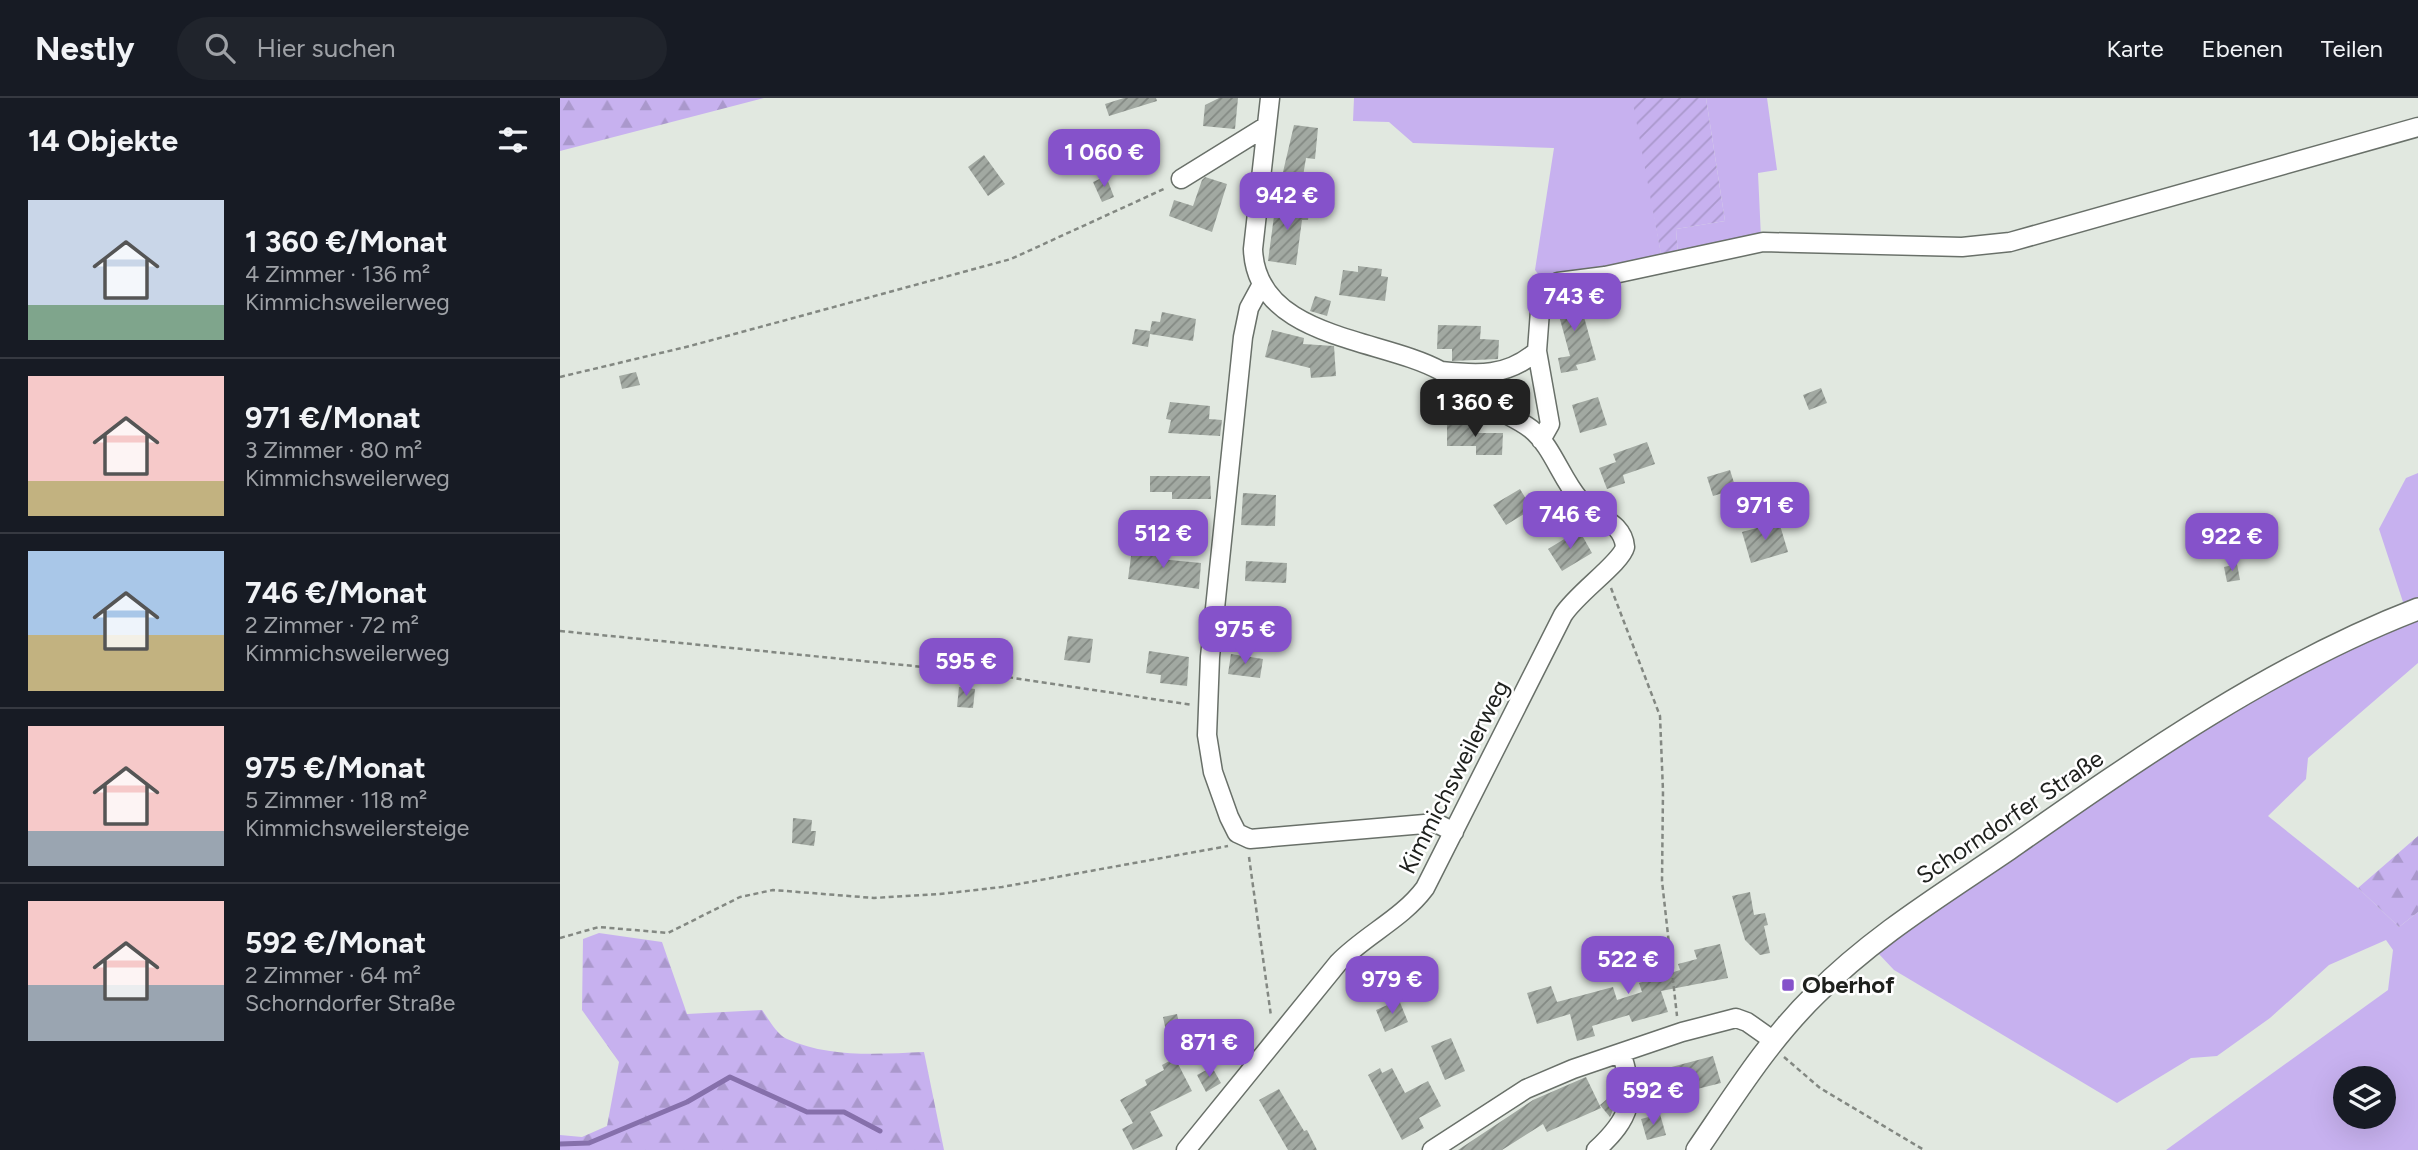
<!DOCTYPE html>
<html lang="de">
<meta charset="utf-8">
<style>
body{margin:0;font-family:Figtree,sans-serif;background:#20242c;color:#f1f3f6;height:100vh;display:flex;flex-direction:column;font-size:26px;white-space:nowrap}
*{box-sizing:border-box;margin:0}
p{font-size:23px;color:#9ea1a6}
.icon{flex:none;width:38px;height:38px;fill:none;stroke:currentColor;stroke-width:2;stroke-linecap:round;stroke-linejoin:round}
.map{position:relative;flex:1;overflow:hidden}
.sheet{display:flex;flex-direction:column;background:#171b24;width:560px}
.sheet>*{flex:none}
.tools{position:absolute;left:1773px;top:968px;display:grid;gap:14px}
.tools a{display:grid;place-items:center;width:63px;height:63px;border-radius:50%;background:#171b24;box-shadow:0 7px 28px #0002;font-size:35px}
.price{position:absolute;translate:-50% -60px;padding:0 16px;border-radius:14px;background:#8552ca;color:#fff;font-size:23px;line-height:46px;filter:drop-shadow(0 2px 4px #0008)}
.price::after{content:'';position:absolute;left:50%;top:42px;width:21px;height:16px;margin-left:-10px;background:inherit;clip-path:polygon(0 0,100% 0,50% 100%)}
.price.on{background:#222;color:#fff}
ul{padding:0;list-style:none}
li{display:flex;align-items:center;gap:21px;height:175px;padding:0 28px}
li+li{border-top:2px solid #363941}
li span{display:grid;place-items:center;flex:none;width:196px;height:140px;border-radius:0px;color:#555}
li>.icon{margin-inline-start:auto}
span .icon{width:84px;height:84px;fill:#fffc;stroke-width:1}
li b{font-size:30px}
h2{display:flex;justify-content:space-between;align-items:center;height:84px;padding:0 28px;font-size:30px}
header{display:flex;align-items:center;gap:42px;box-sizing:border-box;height:98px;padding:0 35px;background:#171b24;border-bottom:2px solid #363941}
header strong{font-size:33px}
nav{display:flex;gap:38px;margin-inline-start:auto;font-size:24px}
.search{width:490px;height:63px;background:#20242c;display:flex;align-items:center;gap:18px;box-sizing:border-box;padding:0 24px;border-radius:38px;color:#9ea1a6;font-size:26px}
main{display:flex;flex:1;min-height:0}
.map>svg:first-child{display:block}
.grass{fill:#c7b1ef;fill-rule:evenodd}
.forest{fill:url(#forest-firs)}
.garden{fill:url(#garden-furrows)}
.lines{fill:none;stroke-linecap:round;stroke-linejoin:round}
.stream{stroke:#8670ab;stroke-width:5}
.building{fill:url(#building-hatch)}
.minor-casing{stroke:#697069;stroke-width:21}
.major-casing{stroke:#697069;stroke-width:24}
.path{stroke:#838882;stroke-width:2.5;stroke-dasharray:5 3.5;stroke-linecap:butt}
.minor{stroke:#fff;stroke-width:18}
.major{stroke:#fff;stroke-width:21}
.poi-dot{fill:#8552ca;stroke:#fff;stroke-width:2.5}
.labels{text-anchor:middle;stroke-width:5;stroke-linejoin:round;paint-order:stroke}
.street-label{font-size:24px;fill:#1e201d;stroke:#fff}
.poi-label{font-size:24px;font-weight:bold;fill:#1e201d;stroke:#fff;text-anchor:start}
</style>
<header>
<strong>Nestly</strong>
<div class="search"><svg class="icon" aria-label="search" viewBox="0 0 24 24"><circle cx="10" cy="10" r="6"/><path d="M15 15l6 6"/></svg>Hier suchen</div>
<nav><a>Karte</a><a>Ebenen</a><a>Teilen</a></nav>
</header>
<main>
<section class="sheet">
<h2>14 Objekte<svg class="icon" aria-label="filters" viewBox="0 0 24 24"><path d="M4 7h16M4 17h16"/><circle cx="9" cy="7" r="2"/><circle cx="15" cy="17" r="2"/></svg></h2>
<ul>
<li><span style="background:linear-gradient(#c9d6e8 75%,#7fa58c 0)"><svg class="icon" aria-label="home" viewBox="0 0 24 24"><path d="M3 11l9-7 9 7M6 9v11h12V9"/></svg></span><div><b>1 360 €/Monat</b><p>4 Zimmer · 136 m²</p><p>Kimmichsweilerweg</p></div></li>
<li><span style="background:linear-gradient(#f6c9c9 75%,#c2b280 0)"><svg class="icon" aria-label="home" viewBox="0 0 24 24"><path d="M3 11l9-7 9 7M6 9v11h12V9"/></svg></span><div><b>971 €/Monat</b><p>3 Zimmer · 80 m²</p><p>Kimmichsweilerweg</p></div></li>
<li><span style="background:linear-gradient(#a9c7e8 60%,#c2b280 0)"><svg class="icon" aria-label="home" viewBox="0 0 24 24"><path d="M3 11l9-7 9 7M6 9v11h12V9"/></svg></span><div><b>746 €/Monat</b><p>2 Zimmer · 72 m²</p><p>Kimmichsweilerweg</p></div></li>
<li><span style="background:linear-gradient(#f6c9c9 75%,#9aa5b1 0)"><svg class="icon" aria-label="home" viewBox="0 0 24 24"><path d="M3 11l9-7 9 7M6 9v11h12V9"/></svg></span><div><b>975 €/Monat</b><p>5 Zimmer · 118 m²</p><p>Kimmichsweilersteige</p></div></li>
<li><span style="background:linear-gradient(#f6c9c9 60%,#9aa5b1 0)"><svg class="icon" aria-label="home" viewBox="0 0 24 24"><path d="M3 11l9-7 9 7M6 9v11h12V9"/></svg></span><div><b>592 €/Monat</b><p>2 Zimmer · 64 m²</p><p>Schorndorfer Straße</p></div></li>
</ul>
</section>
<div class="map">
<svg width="1858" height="1052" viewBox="0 0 1858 1052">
<defs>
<pattern id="forest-firs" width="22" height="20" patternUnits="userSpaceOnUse" patternTransform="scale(1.75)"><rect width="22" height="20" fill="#c7b1ef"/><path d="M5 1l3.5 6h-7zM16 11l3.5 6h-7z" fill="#aa98cc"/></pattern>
<pattern id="garden-furrows" width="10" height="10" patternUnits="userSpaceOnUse" patternTransform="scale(1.75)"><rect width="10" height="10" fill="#c7b1ef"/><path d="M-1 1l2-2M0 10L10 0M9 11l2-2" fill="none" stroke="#aa98cc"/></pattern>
<pattern id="building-hatch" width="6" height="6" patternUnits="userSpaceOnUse" patternTransform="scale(1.75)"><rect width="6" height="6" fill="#a2a9a2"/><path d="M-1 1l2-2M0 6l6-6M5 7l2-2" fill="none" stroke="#838983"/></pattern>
</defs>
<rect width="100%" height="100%" fill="#e1e8e0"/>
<path class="grass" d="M794 0H1074L1102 162 985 185 975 172 994 50 853 45 829 24 793 23Z
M1146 0H1207L1217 72 1198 75 1201 140 1118 158 1116 131 1165 123Z
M1858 375V502L1844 507 1819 431 1846 380Z
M1858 519V565L1748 660 1746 681 1708 718 1798 790 1839 829 1858 814V1052H1606L1828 892 1833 852 1826 842 1769 867 1710 920 1657 958 1631 960 1557 1005 1334 872 1317 854 1542 697 1724 582ZM1785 980H1824V1018H1785Z"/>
<path class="forest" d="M0 0H204L0 53Z
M1858 738V814L1839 829 1798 790Z
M39 835 102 844 127 916 202 912C208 920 217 937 227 941 269 960 319 956 364 954L384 1052H0V1037L22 1039 47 1028 59 964 22 912 23 841Z"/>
<path class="garden" d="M1072 0H1146L1165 123 1116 131 1118 158 1102 162Z"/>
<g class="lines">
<path class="stream" d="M0 1046 29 1045 127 1004 170 979 247 1014H284L320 1033"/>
</g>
<path class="building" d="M564 0H596L597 3 549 18 545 6Z
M659 0H678L675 31 643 28 645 7Z
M734 27 758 30 755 61 746 60 743 78 723 74Z
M590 34 600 56 574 69 563 44Z
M424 57 445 86 428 98 408 69Z
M546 78 554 99 542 104 533 84Z
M645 79 667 86 652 134 609 118 614 102 633 108 642 82Z
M716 103 750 107 748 122H742L736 167 708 163Z
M798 168 822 171 821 178 828 179 825 203 779 197 783 172 798 174Z
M1017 194 1036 262 1016 267 1018 272 1001 275 998 260 1010 258 995 203 997 199Z
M755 198 771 203 767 218 750 213Z
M602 214 636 221 633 243 590 236 588 249 572 246 575 231 590 233 592 223 600 224Z
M878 227 921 228 920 241 939 242 938 261 892 263V251H877Z
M712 232 744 240 743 246 774 248 776 278 751 280 750 270 705 259Z
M76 274 80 287 62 291 59 278Z
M1261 290 1267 305 1249 312 1243 297Z
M1038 299 1047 327 1020 335 1012 307Z
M610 304 650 308 649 321 662 322 660 338 608 335 611 322 606 321Z
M887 326 916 327V335H943L942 357H916V348H887Z
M1087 344 1095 366 1063 377 1065 385 1047 391 1039 370 1056 364 1053 356Z
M1170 372 1176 391 1153 398 1147 379Z
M590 378H650L651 401H612V394H590Z
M960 391 972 411 946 427 933 407Z
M683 395 716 397 715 428 681 427Z
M1219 424 1228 454 1191 465 1182 434Z
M1019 432 1032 455 1002 473 988 451Z
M572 451 601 455 600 461 641 465 639 491 568 481Z
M686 463 727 465 726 485 685 483Z
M1677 466 1680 482 1667 484 1664 469Z
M508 538 533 541 530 565 504 562Z
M589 553 629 559 627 588 600 585 601 577 586 575Z
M671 556 703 561 700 580 668 576Z
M399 589 415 591 413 610 397 609Z
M233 720 252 722 251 733H256L254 748 232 745Z
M1190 794 1194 817 1205 815 1208 827 1204 828 1210 855 1200 857 1185 842 1172 798Z
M1160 846 1168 880 1101 893 1108 914 1072 924 1069 917 1032 928 1035 938 1017 943 1010 916 977 926 967 895 991 888 997 904 1053 889 1057 902 1082 894 1079 885 1120 872 1118 866 1137 861 1134 852Z
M839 902 848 924 825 934 816 912Z
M617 916 621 934 607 938 603 919Z
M891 940 905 973 885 982 871 948Z
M1153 958 1161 985 1125 994 1126 1001 1097 1009 1092 991 1108 986 1104 971Z
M615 960 632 993 590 1014 603 1038 573 1052 562 1031 573 1025 560 1002 587 987 585 982 604 972 602 967Z
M652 969 661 985 646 994 637 977Z
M820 970 822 975 832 970 845 995 868 983 881 1008 859 1020 864 1030 842 1042 808 977Z
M1026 979 1041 1010 987 1034 983 1026 942 1052H898L973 1002Z
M719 991 744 1033 747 1032 757 1052H728L699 1002Z
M1053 996 1057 1002 1050 1019 1040 1007Z
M1100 1016 1106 1037 1087 1042 1081 1021Z"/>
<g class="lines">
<g class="minor-casing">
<path id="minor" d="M621 81 705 29
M702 186 689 210 683 239 650 559 647 637 653 674 669 719 677 735 690 741 876 725 894 734
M881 273C918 277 947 279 977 253
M981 342 990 326 977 253 980 213 986 193 998 184 1045 178 1203 144 1402 149 1450 144 1858 29
M626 1052 778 865C805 837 842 821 865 790L1003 517C1017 495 1061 465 1065 449 1063 423 1034 419 1019 401 1001 380 992 348 971 331 957 320 939 314 925 304 910 295 897 282 881 273 822 240 696 241 693 151L710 0
M872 1052 966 991 1013 971 1122 934 1176 920 1187 924 1214 943
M1036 1052C1071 1020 1077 1000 1061 955"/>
</g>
<g class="major-casing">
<path id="major" d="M1137 1052C1174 998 1208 943 1255 897 1312 839 1383 796 1449 751 1578 661 1710 568 1858 511"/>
</g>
<path class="path" d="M0 279 130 248 451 161 606 90
M1051 490 1100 618 1103 693 1102 783 1117 918
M0 533 414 574 633 607
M689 759 711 918
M0 840 39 829 108 835 180 799 213 792 314 800 380 796 442 789 668 748
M1224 959 1260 990 1364 1052"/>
<use href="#minor" class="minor"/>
<use href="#major" class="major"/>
</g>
<rect class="poi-dot" x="1221" y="880" width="14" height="14" rx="3.5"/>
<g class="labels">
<g class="street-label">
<text transform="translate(894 679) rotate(-63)" y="8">Kimmichsweilerweg</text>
<text transform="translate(1450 719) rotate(-34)" y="8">Schorndorfer Straße</text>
</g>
<g class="poi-label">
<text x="1242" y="895">Oberhof</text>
</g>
</g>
</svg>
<div class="tools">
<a><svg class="icon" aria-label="layers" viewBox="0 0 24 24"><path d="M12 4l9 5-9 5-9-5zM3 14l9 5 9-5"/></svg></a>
</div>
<b class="price" style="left:544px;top:91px">1 060 €</b>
<b class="price" style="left:727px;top:134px">942 €</b>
<b class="price" style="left:1014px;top:235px">743 €</b>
<b class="price on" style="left:915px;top:341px">1 360 €</b>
<b class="price" style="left:1205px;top:444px">971 €</b>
<b class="price" style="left:1010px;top:453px">746 €</b>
<b class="price" style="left:603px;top:472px">512 €</b>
<b class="price" style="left:1672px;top:475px">922 €</b>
<b class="price" style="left:685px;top:568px">975 €</b>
<b class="price" style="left:406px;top:600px">595 €</b>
<b class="price" style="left:1068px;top:898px">522 €</b>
<b class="price" style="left:832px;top:918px">979 €</b>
<b class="price" style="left:649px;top:981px">871 €</b>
<b class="price" style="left:1093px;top:1029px">592 €</b>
</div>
</main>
